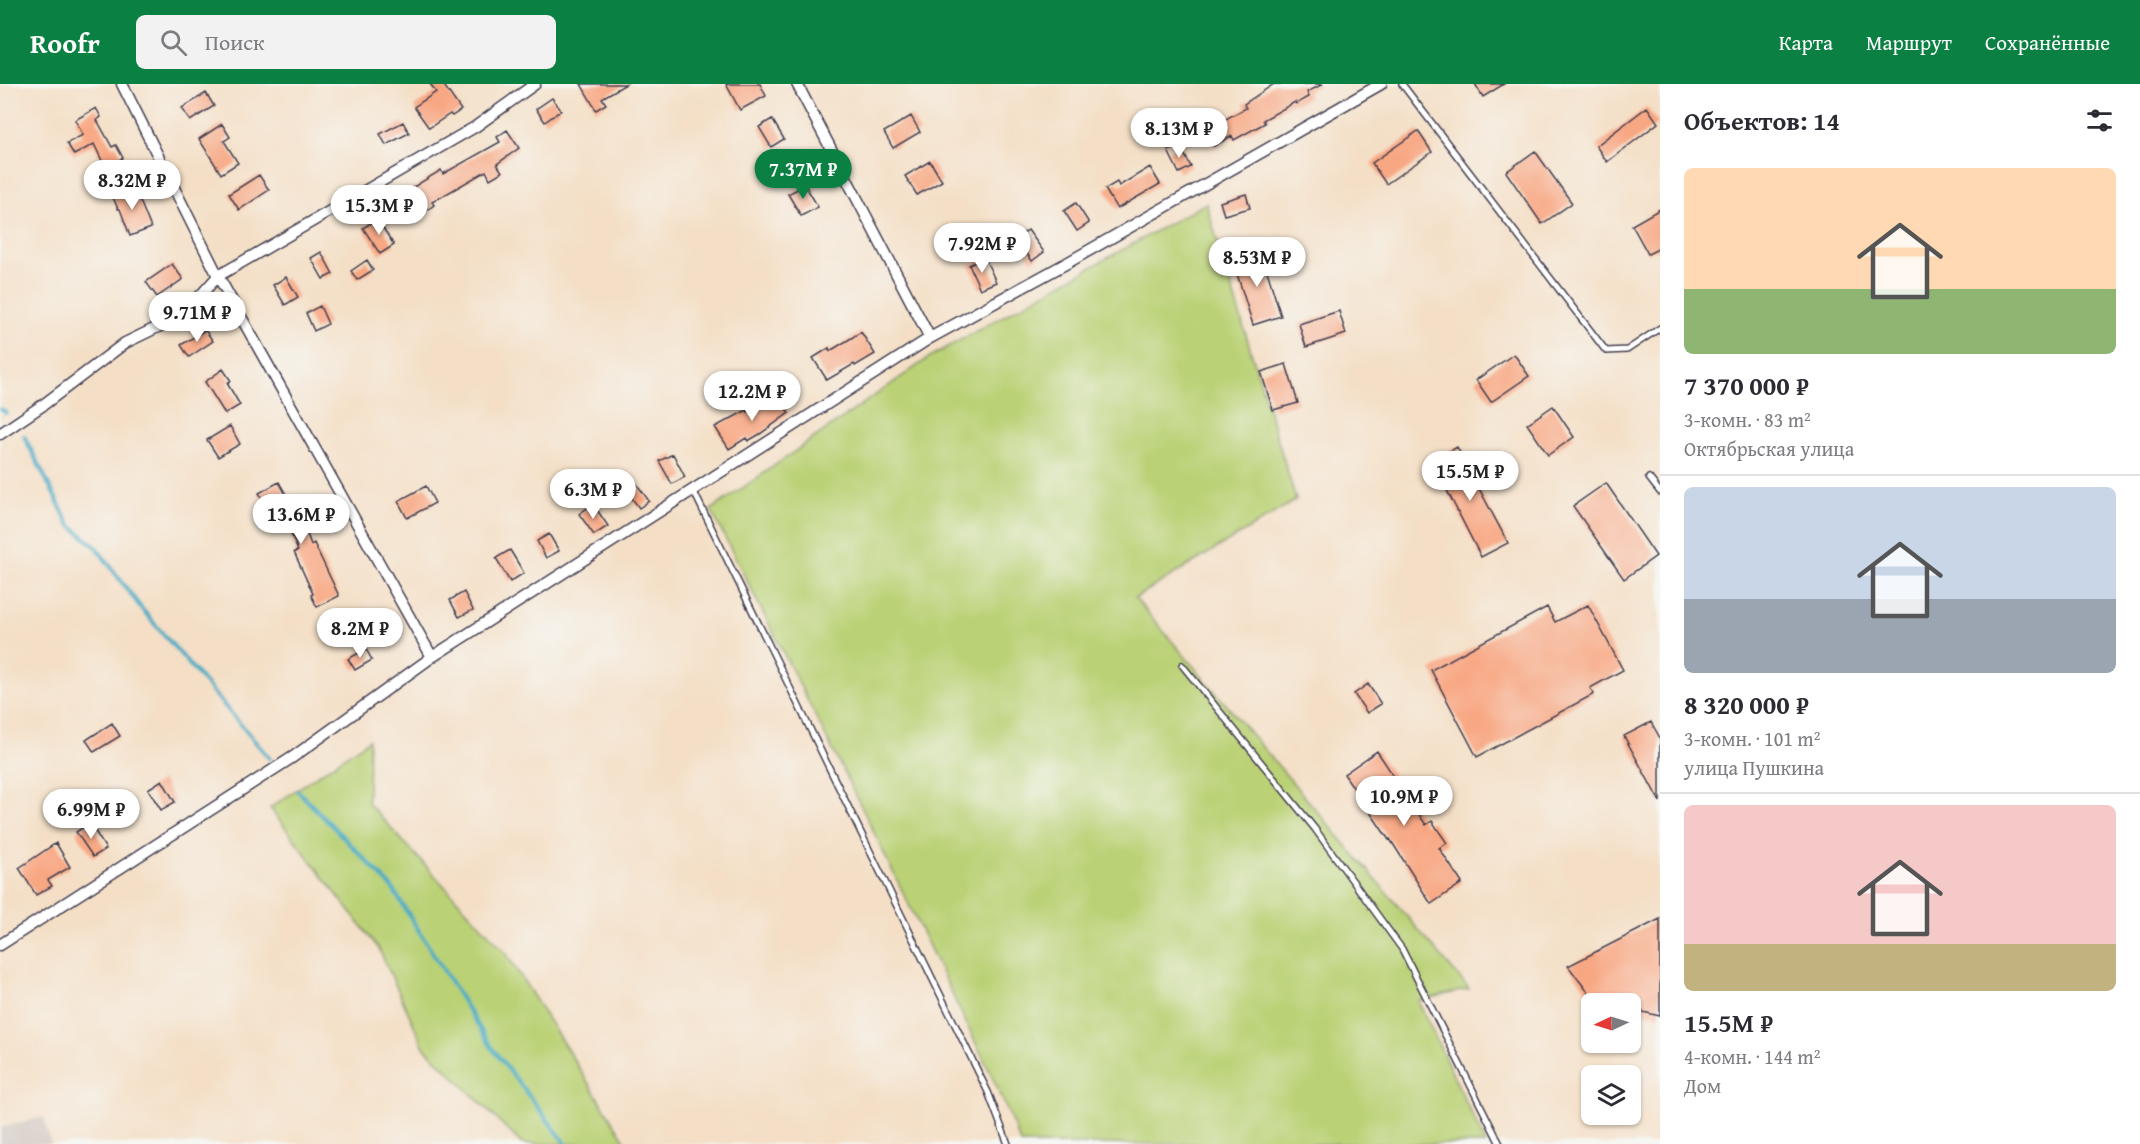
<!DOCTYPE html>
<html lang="ru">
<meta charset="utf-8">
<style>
body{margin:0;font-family:"Gentium Book Plus",serif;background:#f2f2f3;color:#2b2b33;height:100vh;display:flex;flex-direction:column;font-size:22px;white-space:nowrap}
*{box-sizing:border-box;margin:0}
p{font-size:20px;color:#7c7c81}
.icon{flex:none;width:33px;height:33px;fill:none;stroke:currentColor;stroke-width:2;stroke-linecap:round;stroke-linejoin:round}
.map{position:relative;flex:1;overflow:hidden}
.side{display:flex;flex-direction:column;background:#fff;width:480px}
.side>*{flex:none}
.needle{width:39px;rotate:266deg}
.fabs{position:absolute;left:1581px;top:909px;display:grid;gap:12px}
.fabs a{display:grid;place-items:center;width:60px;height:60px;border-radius:9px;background:#fff;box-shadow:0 2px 4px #0004;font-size:30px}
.price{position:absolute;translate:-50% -51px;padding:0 14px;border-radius:21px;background:#fff;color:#222;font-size:20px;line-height:39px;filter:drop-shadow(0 2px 3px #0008)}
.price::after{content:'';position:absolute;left:50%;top:36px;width:18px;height:14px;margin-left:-9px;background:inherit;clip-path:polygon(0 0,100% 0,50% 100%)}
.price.on{background:#0b8043;color:#fff}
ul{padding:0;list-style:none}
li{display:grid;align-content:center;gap:12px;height:318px;padding:0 24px}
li+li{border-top:2px solid #e1e1e2}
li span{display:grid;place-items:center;height:186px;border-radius:9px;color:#555}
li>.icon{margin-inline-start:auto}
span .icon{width:108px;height:108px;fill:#fffc;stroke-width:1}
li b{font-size:26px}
h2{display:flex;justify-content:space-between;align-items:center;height:72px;padding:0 24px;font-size:26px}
header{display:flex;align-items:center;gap:36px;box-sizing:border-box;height:84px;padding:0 30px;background:#0b8043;color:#fff}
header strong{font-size:28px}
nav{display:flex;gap:33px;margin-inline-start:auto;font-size:21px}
.search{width:420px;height:54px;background:#f2f2f3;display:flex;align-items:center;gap:15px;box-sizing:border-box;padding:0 21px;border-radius:9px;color:#7c7c81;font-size:22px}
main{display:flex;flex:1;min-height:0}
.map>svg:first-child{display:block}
.industrial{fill:#cec1ba}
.green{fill:#bad175;stroke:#6e7a58;stroke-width:1.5}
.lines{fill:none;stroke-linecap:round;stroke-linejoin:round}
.stream{stroke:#45aac5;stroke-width:4}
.building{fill:#f8a783}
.lane-casing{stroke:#423e50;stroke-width:8}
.street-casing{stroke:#423e50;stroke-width:13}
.lane{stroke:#fff;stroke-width:5}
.street{stroke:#fff;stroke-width:10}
</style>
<header>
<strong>Roofr</strong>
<div class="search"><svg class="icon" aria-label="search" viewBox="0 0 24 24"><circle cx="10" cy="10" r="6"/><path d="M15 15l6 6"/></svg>Поиск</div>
<nav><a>Карта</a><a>Маршрут</a><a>Сохранённые</a></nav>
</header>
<main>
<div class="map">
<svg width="1660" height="1060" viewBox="0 0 1660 1060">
<rect width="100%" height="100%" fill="#f6f6f2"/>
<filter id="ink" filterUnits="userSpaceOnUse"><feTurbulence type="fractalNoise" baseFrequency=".0167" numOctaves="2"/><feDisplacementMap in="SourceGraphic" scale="12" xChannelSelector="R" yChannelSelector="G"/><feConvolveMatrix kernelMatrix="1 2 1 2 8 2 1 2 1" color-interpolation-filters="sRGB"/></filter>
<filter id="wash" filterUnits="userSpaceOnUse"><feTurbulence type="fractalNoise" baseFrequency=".008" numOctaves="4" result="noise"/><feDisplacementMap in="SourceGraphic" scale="24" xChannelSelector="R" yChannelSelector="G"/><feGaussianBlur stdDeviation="1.35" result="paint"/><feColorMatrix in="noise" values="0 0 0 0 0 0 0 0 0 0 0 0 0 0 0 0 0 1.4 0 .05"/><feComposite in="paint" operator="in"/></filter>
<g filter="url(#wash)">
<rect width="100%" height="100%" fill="#f4dfc6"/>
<path class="industrial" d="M44 1033 51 1060H0V1044Z"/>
<path class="green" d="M1206 119 1296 416 1135 514 1469 905 1418 917 1486 1060H1021L999 1007 863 726 711 426 930 273Z
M369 656 368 719 506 869 627 1060H522L424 963 379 865 270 724Z"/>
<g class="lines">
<path class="stream" d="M0 325 6 329
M24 352 69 440 96 463 141 524 270 675
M298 707 391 802 492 964 566 1060"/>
</g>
<g id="blocks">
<path class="building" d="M430 0H443L461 26 452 32 450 30 429 44 414 23 436 8Z
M581 0H626L602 14 606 20 596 26Z
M726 0H760L766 12 740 26Z
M1274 0H1323L1307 8 1309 13 1296 20 1295 18 1263 36 1265 39 1234 56 1232 52 1214 62 1203 44 1214 38 1215 41 1246 24 1244 20Z
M1475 0H1504L1483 13Z
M206 9 214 22 190 37 182 24Z
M552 14 561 26 545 38 536 25Z
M1647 23 1658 39 1607 78 1596 62Z
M96 24 101 33 97 36 112 63 116 61 123 74 105 83 94 60 74 71 67 59 83 51 75 36Z
M911 32 920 48 893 64 884 48Z
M772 35 784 55 771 63 759 43Z
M403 38 409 49 386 61 380 50Z
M222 40 230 53 224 57 238 79 221 90 199 55Z
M507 46 519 64 497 80 502 88 490 95 486 87 432 118 434 121 418 133 402 110 441 86 443 90 500 58 497 53Z
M1418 47 1432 68 1386 100 1372 79Z
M1180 62 1191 83 1179 89 1168 67Z
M1535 67 1572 119 1542 140 1506 88Z
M930 77 942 97 917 111 905 92Z
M1150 83 1160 100 1117 125 1105 105 1117 98 1119 102Z
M259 91 269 106 239 126 229 110Z
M805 101 818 123 801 132 788 110Z
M134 102 151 144 130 152 120 125H118L112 111Z
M1246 110 1250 124 1224 131 1220 118Z
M1076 119 1089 139 1077 147 1064 127Z
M1660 125V164L1648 170 1632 141Z
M377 135 394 161 380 170 363 144Z
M1028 146 1044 168 1032 177 1016 154Z
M321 168 333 190 323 195 311 174Z
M1261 168 1281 232 1253 241 1233 177Z
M985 174 996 198 980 205 969 181Z
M367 176 373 186 357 196 351 187Z
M172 180 183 195 157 213 146 198Z
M286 193 298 213 285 221 273 201Z
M320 222 328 240 314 247 306 229Z
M1339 227 1346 250 1306 263 1299 240Z
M205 246 213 257 189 273 181 261Z
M861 248 875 270 855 282 854 280 827 296 813 274 829 264 830 267Z
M1514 270 1529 292 1491 318 1476 296Z
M1286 280 1298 319 1273 326 1261 288Z
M223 285 231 297 227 299 240 321 225 330 205 298Z
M775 310 789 329 760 350 748 357 746 354 729 365 715 343 747 326 748 328Z
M1553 322 1574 353 1548 371 1527 340Z
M230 342 240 360 218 373 207 356Z
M1457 363 1508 459 1481 473 1432 377Z
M673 370 685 393 672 400 659 377Z
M631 392 649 417 639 424 621 399Z
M279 398 305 444 311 461 314 459 339 512 317 523 311 511 313 510 294 468 298 467 288 442 281 446 259 409Z
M1606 399 1656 472 1624 495 1573 422Z
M426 402 435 419 407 434 398 417Z
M593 420 608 442 594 451 579 430Z
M549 450 559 467 546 474 537 457Z
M510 466 524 489 510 498 496 474Z
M464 508 473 526 459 533 450 516Z
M1588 521 1623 586 1590 604 1594 610 1477 673 1431 586 1547 523 1555 538Z
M354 534 359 548 339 558 333 544Z
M366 565 372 576 355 586 348 575Z
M1368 600 1381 620 1367 629 1354 610Z
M1651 638 1660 654V718L1624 652Z
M112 639 120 652 94 668 86 656Z
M1377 667 1426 741 1432 737 1447 759 1439 764 1462 799 1431 820 1390 755 1389 756 1344 690Z
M162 696 175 718 161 726 148 705Z
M90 739 106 765 93 773 76 748Z
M56 759 70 783 48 796 52 802 36 811 19 784Z
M1660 835V932L1630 925V920H1607L1595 917 1568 882Z"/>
</g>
</g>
<g filter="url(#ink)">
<use href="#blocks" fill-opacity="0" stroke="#423e50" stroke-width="1.5"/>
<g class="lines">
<g class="lane-casing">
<path id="lane" d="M1402 0 1606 267 1627 266 1660 244
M1649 394 1660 408
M693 406 988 1008 1008 1060
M1182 581 1315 745 1402 865 1500 1060"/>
</g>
<g class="street-casing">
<path id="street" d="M122 0 218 192 432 573
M797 0 930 254
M0 350 43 321 125 259 160 242 192 221 218 192 475 43 535 0
M0 861 293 673 432 573 930 254 1067 179 1381 0"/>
</g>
<use href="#lane" class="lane"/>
<use href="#street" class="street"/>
</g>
</g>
</svg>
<div class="fabs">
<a><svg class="needle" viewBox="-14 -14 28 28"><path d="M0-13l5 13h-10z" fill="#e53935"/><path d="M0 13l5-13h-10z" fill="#7c7c81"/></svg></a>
<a><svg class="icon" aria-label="layers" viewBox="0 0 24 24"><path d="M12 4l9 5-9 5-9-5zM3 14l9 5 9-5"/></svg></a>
</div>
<b class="price" style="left:1179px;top:75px">8.13M ₽</b>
<b class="price on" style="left:803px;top:116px">7.37M ₽</b>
<b class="price" style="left:132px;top:127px">8.32M ₽</b>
<b class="price" style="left:379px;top:152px">15.3M ₽</b>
<b class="price" style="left:982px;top:190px">7.92M ₽</b>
<b class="price" style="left:1257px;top:204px">8.53M ₽</b>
<b class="price" style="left:197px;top:259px">9.71M ₽</b>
<b class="price" style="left:752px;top:338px">12.2M ₽</b>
<b class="price" style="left:1470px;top:418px">15.5M ₽</b>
<b class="price" style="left:593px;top:436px">6.3M ₽</b>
<b class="price" style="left:301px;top:461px">13.6M ₽</b>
<b class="price" style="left:360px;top:575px">8.2M ₽</b>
<b class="price" style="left:1404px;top:743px">10.9M ₽</b>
<b class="price" style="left:91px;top:756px">6.99M ₽</b>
</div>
<section class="side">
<h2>Объектов: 14<svg class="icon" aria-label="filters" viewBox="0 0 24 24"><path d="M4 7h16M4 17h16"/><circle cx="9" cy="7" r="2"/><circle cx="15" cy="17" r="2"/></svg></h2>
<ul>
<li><span style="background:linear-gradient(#ffd9b3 65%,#8fb573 0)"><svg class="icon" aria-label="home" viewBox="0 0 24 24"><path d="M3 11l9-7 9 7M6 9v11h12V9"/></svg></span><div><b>7 370 000 ₽</b><p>3-комн. · 83 m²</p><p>Октябрьская улица</p></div></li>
<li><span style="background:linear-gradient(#c9d6e8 60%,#9aa5b1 0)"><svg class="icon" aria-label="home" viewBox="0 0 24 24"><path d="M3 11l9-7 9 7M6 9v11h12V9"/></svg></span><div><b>8 320 000 ₽</b><p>3-комн. · 101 m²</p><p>улица Пушкина</p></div></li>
<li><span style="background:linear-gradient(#f6c9c9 75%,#c2b280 0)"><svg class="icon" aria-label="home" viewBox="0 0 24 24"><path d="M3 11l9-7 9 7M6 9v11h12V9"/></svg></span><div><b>15.5M ₽</b><p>4-комн. · 144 m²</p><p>Дом</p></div></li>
</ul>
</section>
</main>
